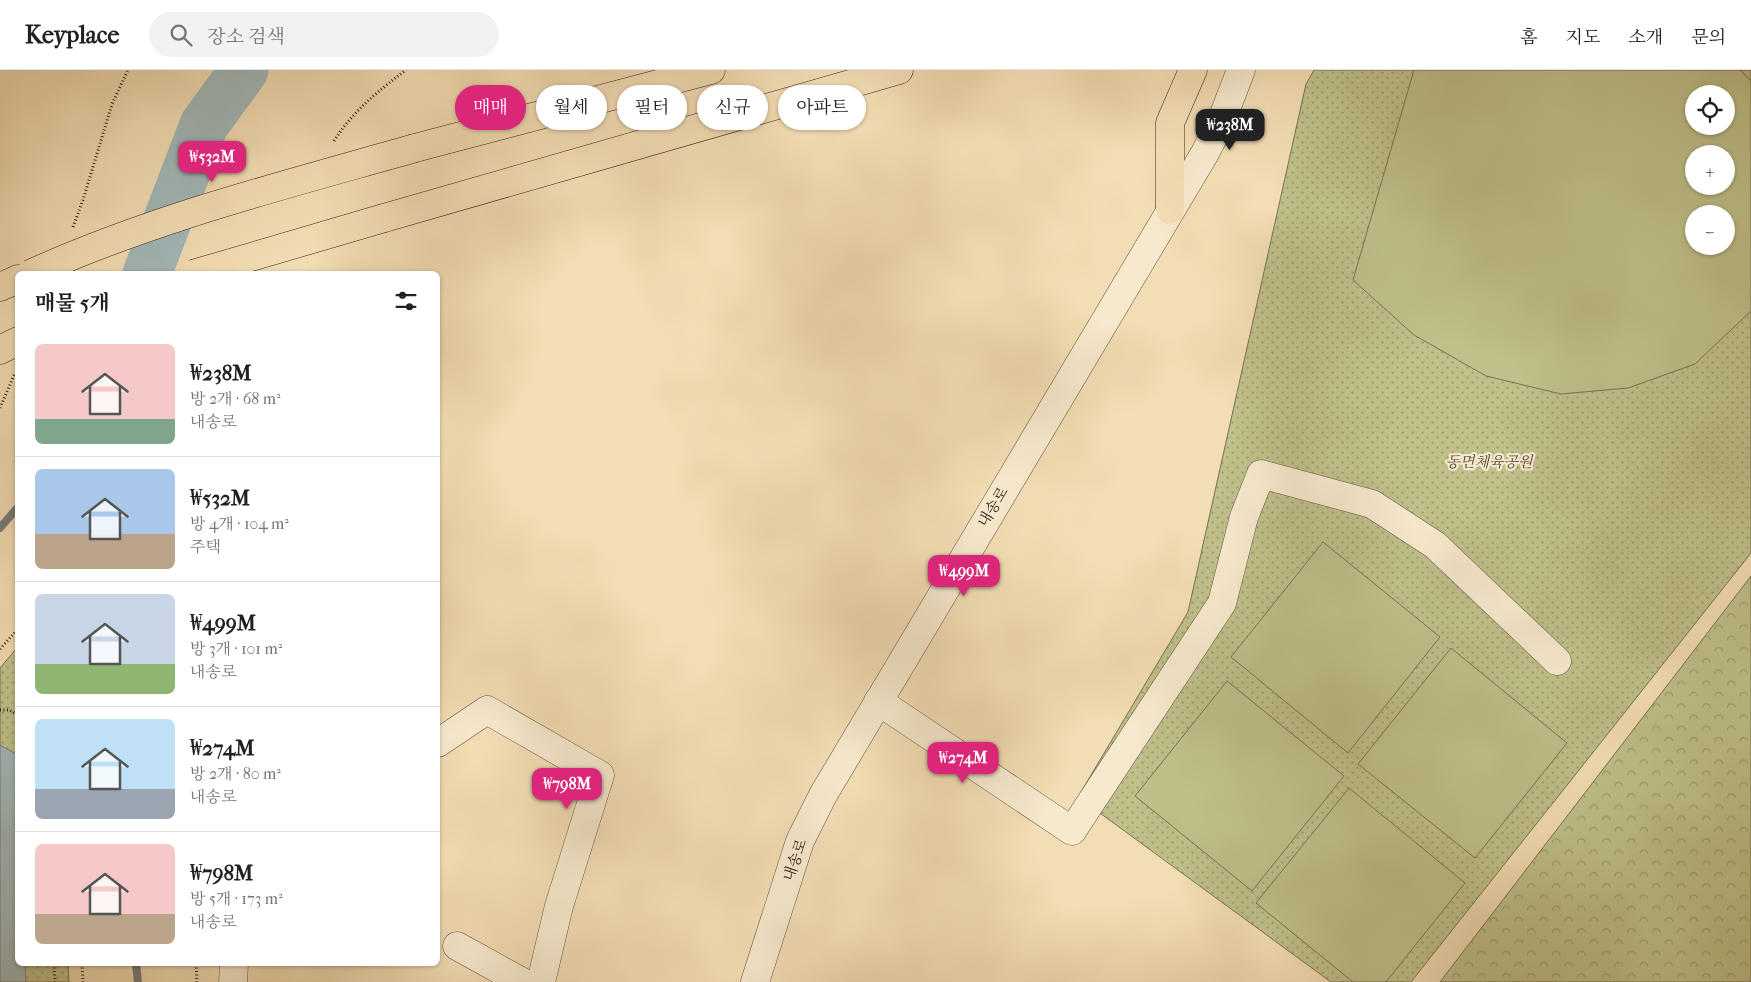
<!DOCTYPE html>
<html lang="ko">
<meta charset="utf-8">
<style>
body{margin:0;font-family:"IM FELL French Canon","Noto Serif KR",serif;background:#f2f2f2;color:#202124;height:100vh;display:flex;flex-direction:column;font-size:19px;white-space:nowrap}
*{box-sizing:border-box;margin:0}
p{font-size:16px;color:#757577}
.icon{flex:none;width:28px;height:28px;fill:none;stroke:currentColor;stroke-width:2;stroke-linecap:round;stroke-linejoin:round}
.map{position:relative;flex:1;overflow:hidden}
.side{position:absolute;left:15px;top:201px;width:425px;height:695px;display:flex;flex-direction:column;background:#fff;border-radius:8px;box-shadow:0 1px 4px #0004}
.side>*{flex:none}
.guide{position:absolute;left:455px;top:15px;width:475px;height:45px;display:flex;gap:10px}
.fabs{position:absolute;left:1685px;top:15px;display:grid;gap:10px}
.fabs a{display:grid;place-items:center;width:50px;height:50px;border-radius:50%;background:#fff;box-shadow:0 1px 4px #0004;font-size:25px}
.price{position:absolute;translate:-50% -42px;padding:0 11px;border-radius:10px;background:#db2777;color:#fff;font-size:16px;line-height:32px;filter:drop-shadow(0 1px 2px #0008)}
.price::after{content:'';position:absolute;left:50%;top:30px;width:15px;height:11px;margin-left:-8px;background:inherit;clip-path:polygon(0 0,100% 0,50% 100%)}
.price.on{background:#222;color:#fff}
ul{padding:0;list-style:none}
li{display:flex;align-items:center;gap:15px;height:125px;padding:0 20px}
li+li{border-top:1px solid #e0e0e0}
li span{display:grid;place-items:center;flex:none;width:140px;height:100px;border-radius:8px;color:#555}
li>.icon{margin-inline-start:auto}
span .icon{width:60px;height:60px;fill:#fffc;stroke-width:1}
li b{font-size:21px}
h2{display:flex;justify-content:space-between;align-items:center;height:60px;padding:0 20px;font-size:21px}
.pill{padding:0 18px;border-radius:22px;background:#fff;box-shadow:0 1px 4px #0004;font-size:18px;line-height:45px}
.pill.on{background:#db2777;color:#fff}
header{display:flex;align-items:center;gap:30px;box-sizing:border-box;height:70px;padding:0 25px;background:#fff;border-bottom:1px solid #e0e0e0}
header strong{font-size:24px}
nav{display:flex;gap:28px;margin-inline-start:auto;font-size:18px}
.search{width:350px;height:45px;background:#f2f2f2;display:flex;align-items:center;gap:12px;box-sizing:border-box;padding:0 18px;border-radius:28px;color:#757577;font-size:19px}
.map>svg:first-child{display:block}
.forest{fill:url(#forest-crowns);stroke:#797254}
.park{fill:url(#park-dots);stroke:#797254;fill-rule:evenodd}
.garden{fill:#bfc08a;stroke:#797254;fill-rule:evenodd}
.water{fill:#a1b8b9;stroke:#757c7b}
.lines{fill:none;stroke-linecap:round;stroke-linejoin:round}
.stream{stroke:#757c7b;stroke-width:8}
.river{stroke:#a1b8b9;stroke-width:49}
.minor-casing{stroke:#635243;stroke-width:29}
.major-casing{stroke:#33231d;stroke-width:29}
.path{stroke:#33231d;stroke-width:3;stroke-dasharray:1 2.5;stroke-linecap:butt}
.minor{stroke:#f7e9ce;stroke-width:28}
.major{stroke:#f3ddb4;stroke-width:28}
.major-bridge-casing{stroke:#33231d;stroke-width:29;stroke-linecap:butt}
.major-bridge{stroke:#f3ddb4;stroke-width:28}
.labels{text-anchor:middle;stroke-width:4.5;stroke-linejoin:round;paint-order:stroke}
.park-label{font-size:15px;font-style:italic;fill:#564a38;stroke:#f7e9ce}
.street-label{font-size:15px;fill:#33231d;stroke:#f7e9ce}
</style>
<header>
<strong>Keyplace</strong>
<div class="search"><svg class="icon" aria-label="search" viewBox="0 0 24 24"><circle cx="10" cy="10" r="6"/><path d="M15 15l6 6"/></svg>장소 검색</div>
<nav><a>홈</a><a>지도</a><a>소개</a><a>문의</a></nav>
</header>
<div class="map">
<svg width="1751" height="912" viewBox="0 0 1751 912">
<defs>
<pattern id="forest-crowns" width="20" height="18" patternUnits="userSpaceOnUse" patternTransform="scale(1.25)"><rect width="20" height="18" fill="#bfc08a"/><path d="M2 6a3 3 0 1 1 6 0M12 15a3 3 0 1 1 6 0" fill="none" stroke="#9c9c70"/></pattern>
<pattern id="park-dots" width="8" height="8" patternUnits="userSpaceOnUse" patternTransform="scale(1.25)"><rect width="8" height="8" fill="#bfc08a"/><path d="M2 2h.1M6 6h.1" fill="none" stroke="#9c9c70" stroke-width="1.8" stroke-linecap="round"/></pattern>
</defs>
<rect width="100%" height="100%" fill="#f3ddb4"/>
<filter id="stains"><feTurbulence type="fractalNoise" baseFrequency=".004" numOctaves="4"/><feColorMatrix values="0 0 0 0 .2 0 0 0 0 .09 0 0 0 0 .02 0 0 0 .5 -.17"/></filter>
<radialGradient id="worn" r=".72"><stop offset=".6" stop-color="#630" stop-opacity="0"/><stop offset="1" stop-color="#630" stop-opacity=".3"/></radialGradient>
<path class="forest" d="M1751 506V912H1440Z"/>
<path class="park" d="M1314 0H1751V483L1411 912H1331L1078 727 1188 542 1306 14ZM1694 24H1726V56H1694ZM1694 84H1726V116H1694ZM1694 144H1726V176H1694Z
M17 578 18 894H68L69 912H0V598Z"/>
<path class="garden" d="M1414 0H1740L1751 11V241L1695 294 1628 318 1561 324 1486 306 1414 265 1353 210ZM1694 24H1726V56H1694ZM1694 84H1726V116H1694ZM1694 144H1726V176H1694Z
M1323 472 1440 567 1348 683 1231 587Z
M1451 578 1567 673 1475 788 1358 694Z
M1227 611 1344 706 1252 821 1135 726Z
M1349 718 1465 813 1386 912H1353L1256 833Z"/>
<path class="water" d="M0 675 16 684 18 894H25L26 912H0Z"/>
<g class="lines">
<path class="stream" d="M0 458 18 437
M136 894 138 912"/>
<path class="river" d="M147 204 204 55 244 0"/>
<g class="minor-casing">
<path id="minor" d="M878 631 1072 761 1222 533 1244 447 1261 404 1372 434 1435 475 1557 591
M438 673 487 640 600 705 559 836 541 912
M457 876 522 912
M233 912 234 894
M755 912 800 771 823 725 1205 83 1221 52 1241 0"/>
</g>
<g class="major-casing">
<path id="major" d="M415 78 711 0
M1170 140V53L1193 0
M384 148 899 0
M0 217 18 209
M0 280 18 271"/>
</g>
<path class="path" d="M334 71C353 41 378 21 406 0
M73 157 83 130 112 34 128 0
M0 338 15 303
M0 579 18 559
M0 640H9L18 645
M54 894 55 912
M82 894 83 912
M196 894 197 912"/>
<use href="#minor" class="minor"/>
<use href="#major" class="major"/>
<g class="major-bridge-casing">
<path id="major-bridge" d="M30 204C153 148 285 115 415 78
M193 204 384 148"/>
</g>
<use href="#major-bridge" class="major-bridge"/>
</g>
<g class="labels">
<g class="park-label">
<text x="1489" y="397">동면체육공원</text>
</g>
<g class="street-label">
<text transform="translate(993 437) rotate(-59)" y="5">내송로</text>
<text transform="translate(795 790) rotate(-71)" y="5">내송로</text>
</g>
</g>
<rect width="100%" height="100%" filter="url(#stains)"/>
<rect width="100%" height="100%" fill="url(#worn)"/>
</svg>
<div class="fabs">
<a><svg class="icon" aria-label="locate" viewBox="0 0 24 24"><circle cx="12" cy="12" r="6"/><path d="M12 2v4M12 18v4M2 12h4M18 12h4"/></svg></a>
<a>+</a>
<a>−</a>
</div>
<b class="price on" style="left:1230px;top:81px">₩238M</b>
<b class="price" style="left:212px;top:113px">₩532M</b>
<b class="price" style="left:964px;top:527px">₩499M</b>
<b class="price" style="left:963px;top:714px">₩274M</b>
<b class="price" style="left:567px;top:740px">₩798M</b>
<div class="guide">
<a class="pill on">매매</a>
<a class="pill">월세</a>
<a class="pill">필터</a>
<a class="pill">신규</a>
<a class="pill">아파트</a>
</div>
<section class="side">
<h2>매물 5개<svg class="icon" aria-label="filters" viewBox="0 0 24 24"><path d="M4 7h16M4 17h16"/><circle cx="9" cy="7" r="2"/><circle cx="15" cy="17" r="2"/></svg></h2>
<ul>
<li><span style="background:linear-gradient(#f6c9c9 75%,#7fa58c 0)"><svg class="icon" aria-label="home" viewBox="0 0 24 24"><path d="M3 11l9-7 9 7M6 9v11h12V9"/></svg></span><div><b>₩238M</b><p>방 2개 · 68 m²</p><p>내송로</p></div></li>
<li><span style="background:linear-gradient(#a9c7e8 65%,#b9a48a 0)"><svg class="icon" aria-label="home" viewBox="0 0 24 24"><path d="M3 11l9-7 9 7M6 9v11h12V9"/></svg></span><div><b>₩532M</b><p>방 4개 · 104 m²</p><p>주택</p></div></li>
<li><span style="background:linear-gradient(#c9d6e8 70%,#8fb573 0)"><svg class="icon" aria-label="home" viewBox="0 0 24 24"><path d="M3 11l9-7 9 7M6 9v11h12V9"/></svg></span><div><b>₩499M</b><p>방 3개 · 101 m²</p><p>내송로</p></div></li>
<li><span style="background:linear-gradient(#bfe0f5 70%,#9aa5b1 0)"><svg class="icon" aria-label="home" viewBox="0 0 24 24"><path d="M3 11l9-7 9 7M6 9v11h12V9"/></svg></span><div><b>₩274M</b><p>방 2개 · 80 m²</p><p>내송로</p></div></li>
<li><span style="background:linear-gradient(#f6c9c9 70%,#b9a48a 0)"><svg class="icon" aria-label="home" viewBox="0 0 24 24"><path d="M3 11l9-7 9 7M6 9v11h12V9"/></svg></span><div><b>₩798M</b><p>방 5개 · 173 m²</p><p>내송로</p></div></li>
</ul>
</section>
</div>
